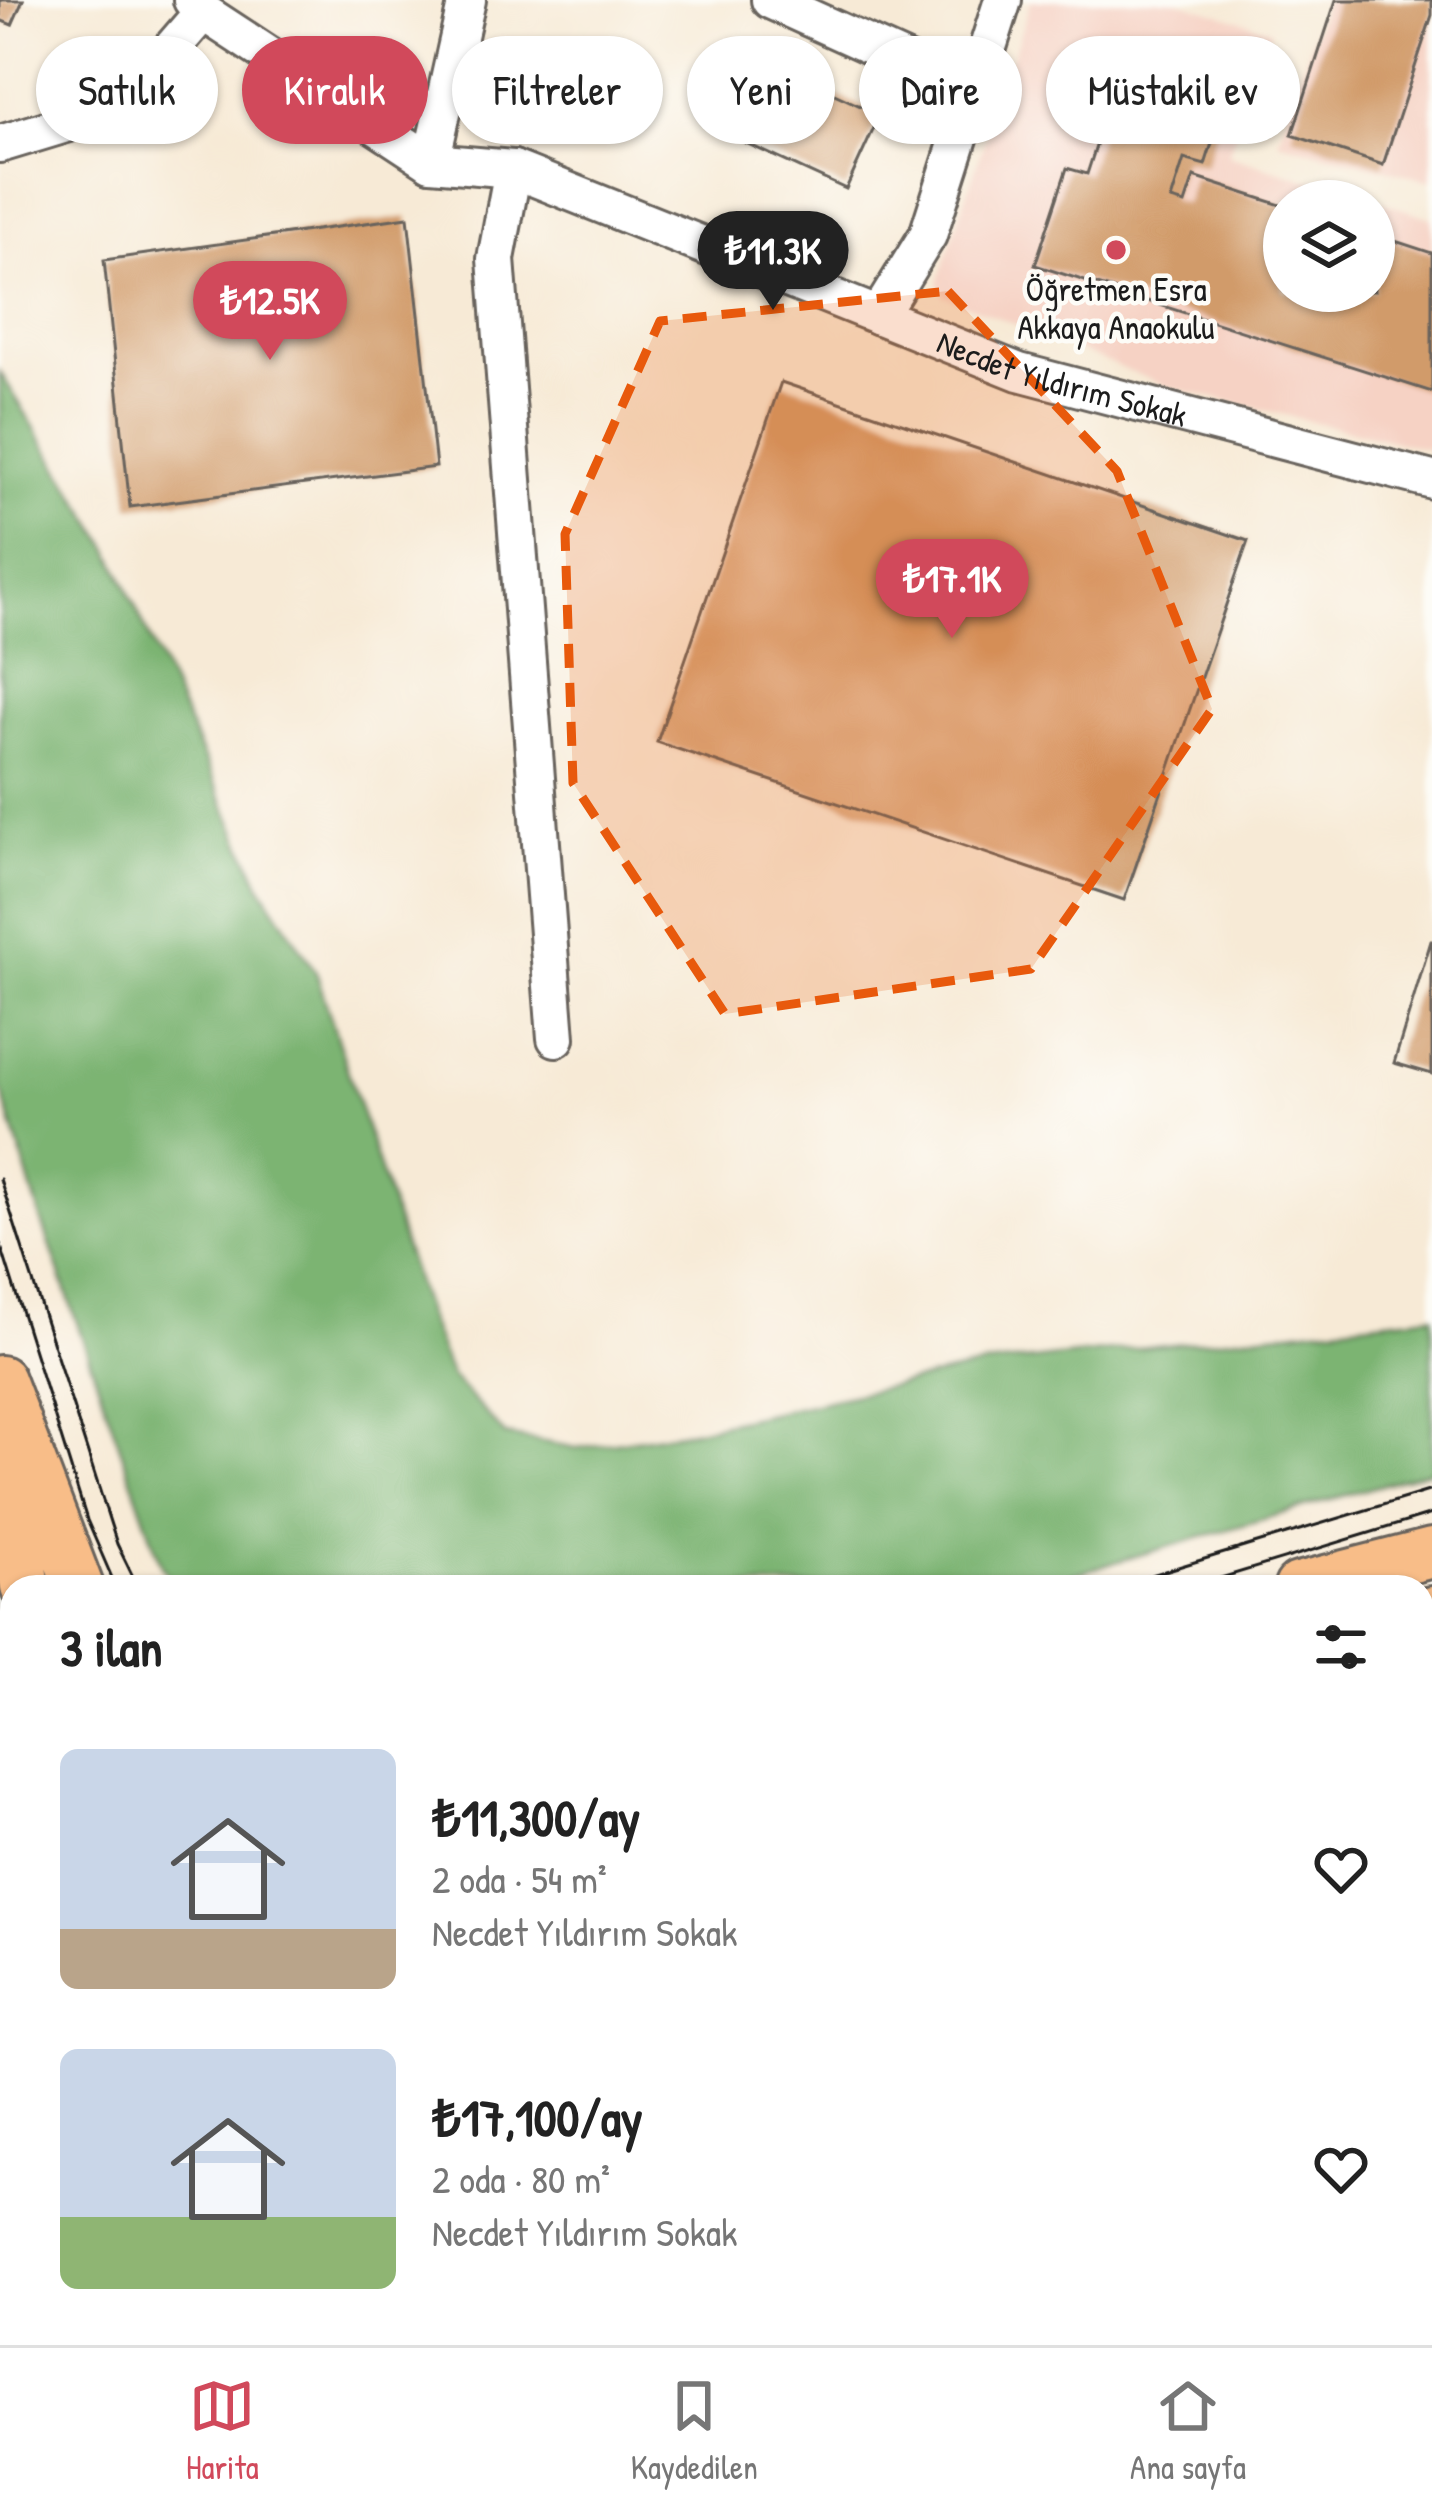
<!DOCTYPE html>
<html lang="tr">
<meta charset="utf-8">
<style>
body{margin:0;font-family:"Patrick Hand",sans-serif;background:#f2f2f2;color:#222;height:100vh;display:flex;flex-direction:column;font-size:45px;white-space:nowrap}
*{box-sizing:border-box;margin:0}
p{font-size:39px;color:#767676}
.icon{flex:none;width:66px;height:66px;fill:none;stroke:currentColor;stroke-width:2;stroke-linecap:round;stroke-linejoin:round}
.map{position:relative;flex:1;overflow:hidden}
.details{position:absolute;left:0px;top:1575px;width:1434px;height:771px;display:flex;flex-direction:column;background:#fff;border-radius:36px 36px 0 0;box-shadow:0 3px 9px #0004}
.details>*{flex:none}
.guide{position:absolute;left:36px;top:36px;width:1362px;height:108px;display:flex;gap:24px}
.tools{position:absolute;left:1263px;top:180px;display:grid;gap:24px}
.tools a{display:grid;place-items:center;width:132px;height:132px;border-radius:50%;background:#fff;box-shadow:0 3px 9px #0004;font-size:60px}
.price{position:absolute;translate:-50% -102px;padding:0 27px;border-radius:42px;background:#d1495b;color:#fff;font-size:39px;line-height:78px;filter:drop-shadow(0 3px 6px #0008)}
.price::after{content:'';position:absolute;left:50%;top:72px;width:36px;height:27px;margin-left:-18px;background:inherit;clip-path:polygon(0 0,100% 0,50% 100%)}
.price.selected{background:#222;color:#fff}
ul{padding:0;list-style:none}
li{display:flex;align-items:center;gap:36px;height:300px;padding:0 60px}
li span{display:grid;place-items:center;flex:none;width:336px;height:240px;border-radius:18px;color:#555}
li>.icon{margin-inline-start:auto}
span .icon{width:144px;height:144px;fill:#fffc;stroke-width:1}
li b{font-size:51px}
h2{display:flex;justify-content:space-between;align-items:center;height:144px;padding:0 60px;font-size:51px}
.chip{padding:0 42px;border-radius:54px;background:#fff;box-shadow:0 3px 9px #0004;font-size:42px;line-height:108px}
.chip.selected{background:#d1495b;color:#fff}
.tabs{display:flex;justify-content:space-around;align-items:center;height:168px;border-top:3px solid #e0e0e0;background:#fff;font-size:33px;color:#767676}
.tabs a{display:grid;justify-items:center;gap:6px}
.tabs .selected{color:#d1495b}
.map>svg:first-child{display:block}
.built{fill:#f6d2c4;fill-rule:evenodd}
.green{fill:#9ad284;stroke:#5b7750;stroke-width:3}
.forest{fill:#7bb472;stroke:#4c6847;stroke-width:3}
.building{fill:#d19b6a}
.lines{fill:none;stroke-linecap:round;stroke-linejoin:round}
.minor-casing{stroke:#69645d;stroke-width:42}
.major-casing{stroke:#69645d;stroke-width:54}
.highway-casing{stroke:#69645d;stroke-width:60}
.path{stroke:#69645d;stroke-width:8;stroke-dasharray:9 9;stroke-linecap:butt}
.minor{stroke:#fff;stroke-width:36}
.major{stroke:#f8bd88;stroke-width:48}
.highway{stroke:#f8bd88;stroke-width:54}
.tram{stroke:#1c1c1c;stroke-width:3}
.marked{fill:#e8590c;fill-opacity:0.2;stroke:#e8590c;stroke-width:9;stroke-dasharray:24 15;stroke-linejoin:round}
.poi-dot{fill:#d1495b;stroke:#fdfcf7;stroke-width:4.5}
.labels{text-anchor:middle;stroke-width:9;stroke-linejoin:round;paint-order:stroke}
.poi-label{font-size:33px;fill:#1c1c1c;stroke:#fdfcf7}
.street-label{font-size:33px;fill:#1c1c1c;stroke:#fdfcf7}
</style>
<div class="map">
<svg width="1432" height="2345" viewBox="0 0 1432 2345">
<rect width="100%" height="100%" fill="#fdfcf7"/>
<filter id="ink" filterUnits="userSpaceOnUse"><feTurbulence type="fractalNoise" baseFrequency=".00833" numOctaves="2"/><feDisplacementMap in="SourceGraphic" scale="24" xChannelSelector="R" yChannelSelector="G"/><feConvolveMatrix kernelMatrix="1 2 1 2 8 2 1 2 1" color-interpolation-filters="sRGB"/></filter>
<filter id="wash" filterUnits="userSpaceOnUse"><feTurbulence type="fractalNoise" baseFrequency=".004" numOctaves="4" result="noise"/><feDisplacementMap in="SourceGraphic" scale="48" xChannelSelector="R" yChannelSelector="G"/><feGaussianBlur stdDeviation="2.7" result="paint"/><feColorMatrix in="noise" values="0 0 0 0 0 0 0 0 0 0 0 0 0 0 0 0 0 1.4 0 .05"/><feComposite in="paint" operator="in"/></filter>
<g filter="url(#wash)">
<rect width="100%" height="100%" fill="#f7ead6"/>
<path class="built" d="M1031 0H1175L1271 30 1228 155 1432 218V450L1168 387 943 295 938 282ZM1284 201H1374V291H1284Z
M1325 0H1432V181L1278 141Z"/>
<path class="green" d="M1432 1631V2345H445L441 2334H1422V1634Z"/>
<path class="forest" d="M0 372 109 548 262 888 316 972 425 1311 450 1375 505 1435 577 1448 693 1430 987 1365 1432 1315V1470L1030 1587H175L161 1565 41 1219 0 1085Z"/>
<g id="blocks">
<path class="building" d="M0 0H23L12 25 0 20Z
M1336 0H1432V15L1383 165 1292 135Z
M1108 41 1232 81 1205 165 1184 159 1171 200 1185 204 1194 177 1284 206V291H1374V234L1432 253V392L1035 265 1067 168 1087 174 1100 134 1080 127Z
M771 65 880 115 846 189 737 139Z
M408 217 436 467 130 507 104 260Z
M781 382 1248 541 1124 900 657 742Z
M1431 941H1432V1074L1394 1063Z"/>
</g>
</g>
<g filter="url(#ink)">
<use href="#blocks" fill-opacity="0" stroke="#69645d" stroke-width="3"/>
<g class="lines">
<g class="minor-casing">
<g id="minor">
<path id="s1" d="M192 0 203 12 431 162 513 169 1019 372 1432 480"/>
<path d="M770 0 931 73"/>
<path d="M0 144 66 124 141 84 203 12"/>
<path d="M431 162 467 0"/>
<path d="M513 169 496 259 556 1038"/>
<path d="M878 316 928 235 1003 0"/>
</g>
</g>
<g class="major-casing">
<path id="major" d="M0 1380 79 1587
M2 1446 25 1587
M1299 1587 1432 1553
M1422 1613 1432 1611"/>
</g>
<g class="highway-casing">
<path id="highway" d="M0 1765 12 1731
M0 1892 12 1889
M0 2064 12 2062
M0 2113 12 2117
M259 2334 266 2345
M354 2334 359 2345"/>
</g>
<path class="path" d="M0 1822 12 1819
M1422 1849 1432 1845
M1422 2248 1432 2252
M1422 2285 1432 2282
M803 2334 821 2345
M1309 2345 1328 2334"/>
<use href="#minor" class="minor"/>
<use href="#major" class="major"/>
<use href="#highway" class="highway"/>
<path class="tram" d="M0 1179 117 1544 138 1587
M0 1243 87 1520 116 1587
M1112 1587 1432 1490
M1191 1587 1432 1514"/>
</g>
</g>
<path class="marked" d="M948 291 1117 471 1212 709 1031 969 725 1014 573 783 565 534 660 321Z"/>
<circle class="poi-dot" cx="1116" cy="250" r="12"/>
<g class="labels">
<g class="poi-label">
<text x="1116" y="301">Öğretmen Esra<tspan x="1116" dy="38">Akkaya Anaokulu</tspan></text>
</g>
<g class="street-label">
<text dy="12" stroke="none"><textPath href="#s1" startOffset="960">Necdet Yıldırım Sokak</textPath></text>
</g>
</g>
</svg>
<div class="tools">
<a><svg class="icon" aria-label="layers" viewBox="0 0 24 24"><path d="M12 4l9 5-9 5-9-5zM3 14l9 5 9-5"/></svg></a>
</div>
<b class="price selected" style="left:773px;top:313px">₺11.3K</b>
<b class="price" style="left:270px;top:363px">₺12.5K</b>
<b class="price" style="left:952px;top:641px">₺17.1K</b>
<div class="guide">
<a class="chip">Satılık</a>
<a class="chip selected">Kiralık</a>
<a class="chip">Filtreler</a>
<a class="chip">Yeni</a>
<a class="chip">Daire</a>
<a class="chip">Müstakil ev</a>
</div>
<section class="details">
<h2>3 ilan<svg class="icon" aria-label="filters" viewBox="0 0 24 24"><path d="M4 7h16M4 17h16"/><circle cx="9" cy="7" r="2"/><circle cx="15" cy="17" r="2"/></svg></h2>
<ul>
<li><span style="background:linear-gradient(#c9d6e8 75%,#b9a48a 0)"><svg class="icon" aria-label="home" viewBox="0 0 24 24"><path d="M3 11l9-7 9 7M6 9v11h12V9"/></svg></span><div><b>₺11,300/ay</b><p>2 oda · 54 m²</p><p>Necdet Yıldırım Sokak</p></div><svg class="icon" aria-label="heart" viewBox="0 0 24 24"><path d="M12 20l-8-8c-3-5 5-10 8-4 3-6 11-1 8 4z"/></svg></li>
<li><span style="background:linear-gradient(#c9d6e8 70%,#8fb573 0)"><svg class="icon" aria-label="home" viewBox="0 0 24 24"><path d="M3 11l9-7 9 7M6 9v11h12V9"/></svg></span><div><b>₺17,100/ay</b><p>2 oda · 80 m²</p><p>Necdet Yıldırım Sokak</p></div><svg class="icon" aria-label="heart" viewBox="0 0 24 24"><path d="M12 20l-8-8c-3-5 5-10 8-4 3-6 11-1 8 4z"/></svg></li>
</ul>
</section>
</div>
<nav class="tabs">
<a class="selected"><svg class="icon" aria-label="map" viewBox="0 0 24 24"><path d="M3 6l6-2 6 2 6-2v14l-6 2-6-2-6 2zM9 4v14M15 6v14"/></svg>Harita</a>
<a><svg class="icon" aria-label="saved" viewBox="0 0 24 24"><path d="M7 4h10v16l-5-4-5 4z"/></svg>Kaydedilen</a>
<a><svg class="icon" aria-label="home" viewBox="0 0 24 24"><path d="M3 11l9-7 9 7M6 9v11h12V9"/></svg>Ana sayfa</a>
</nav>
